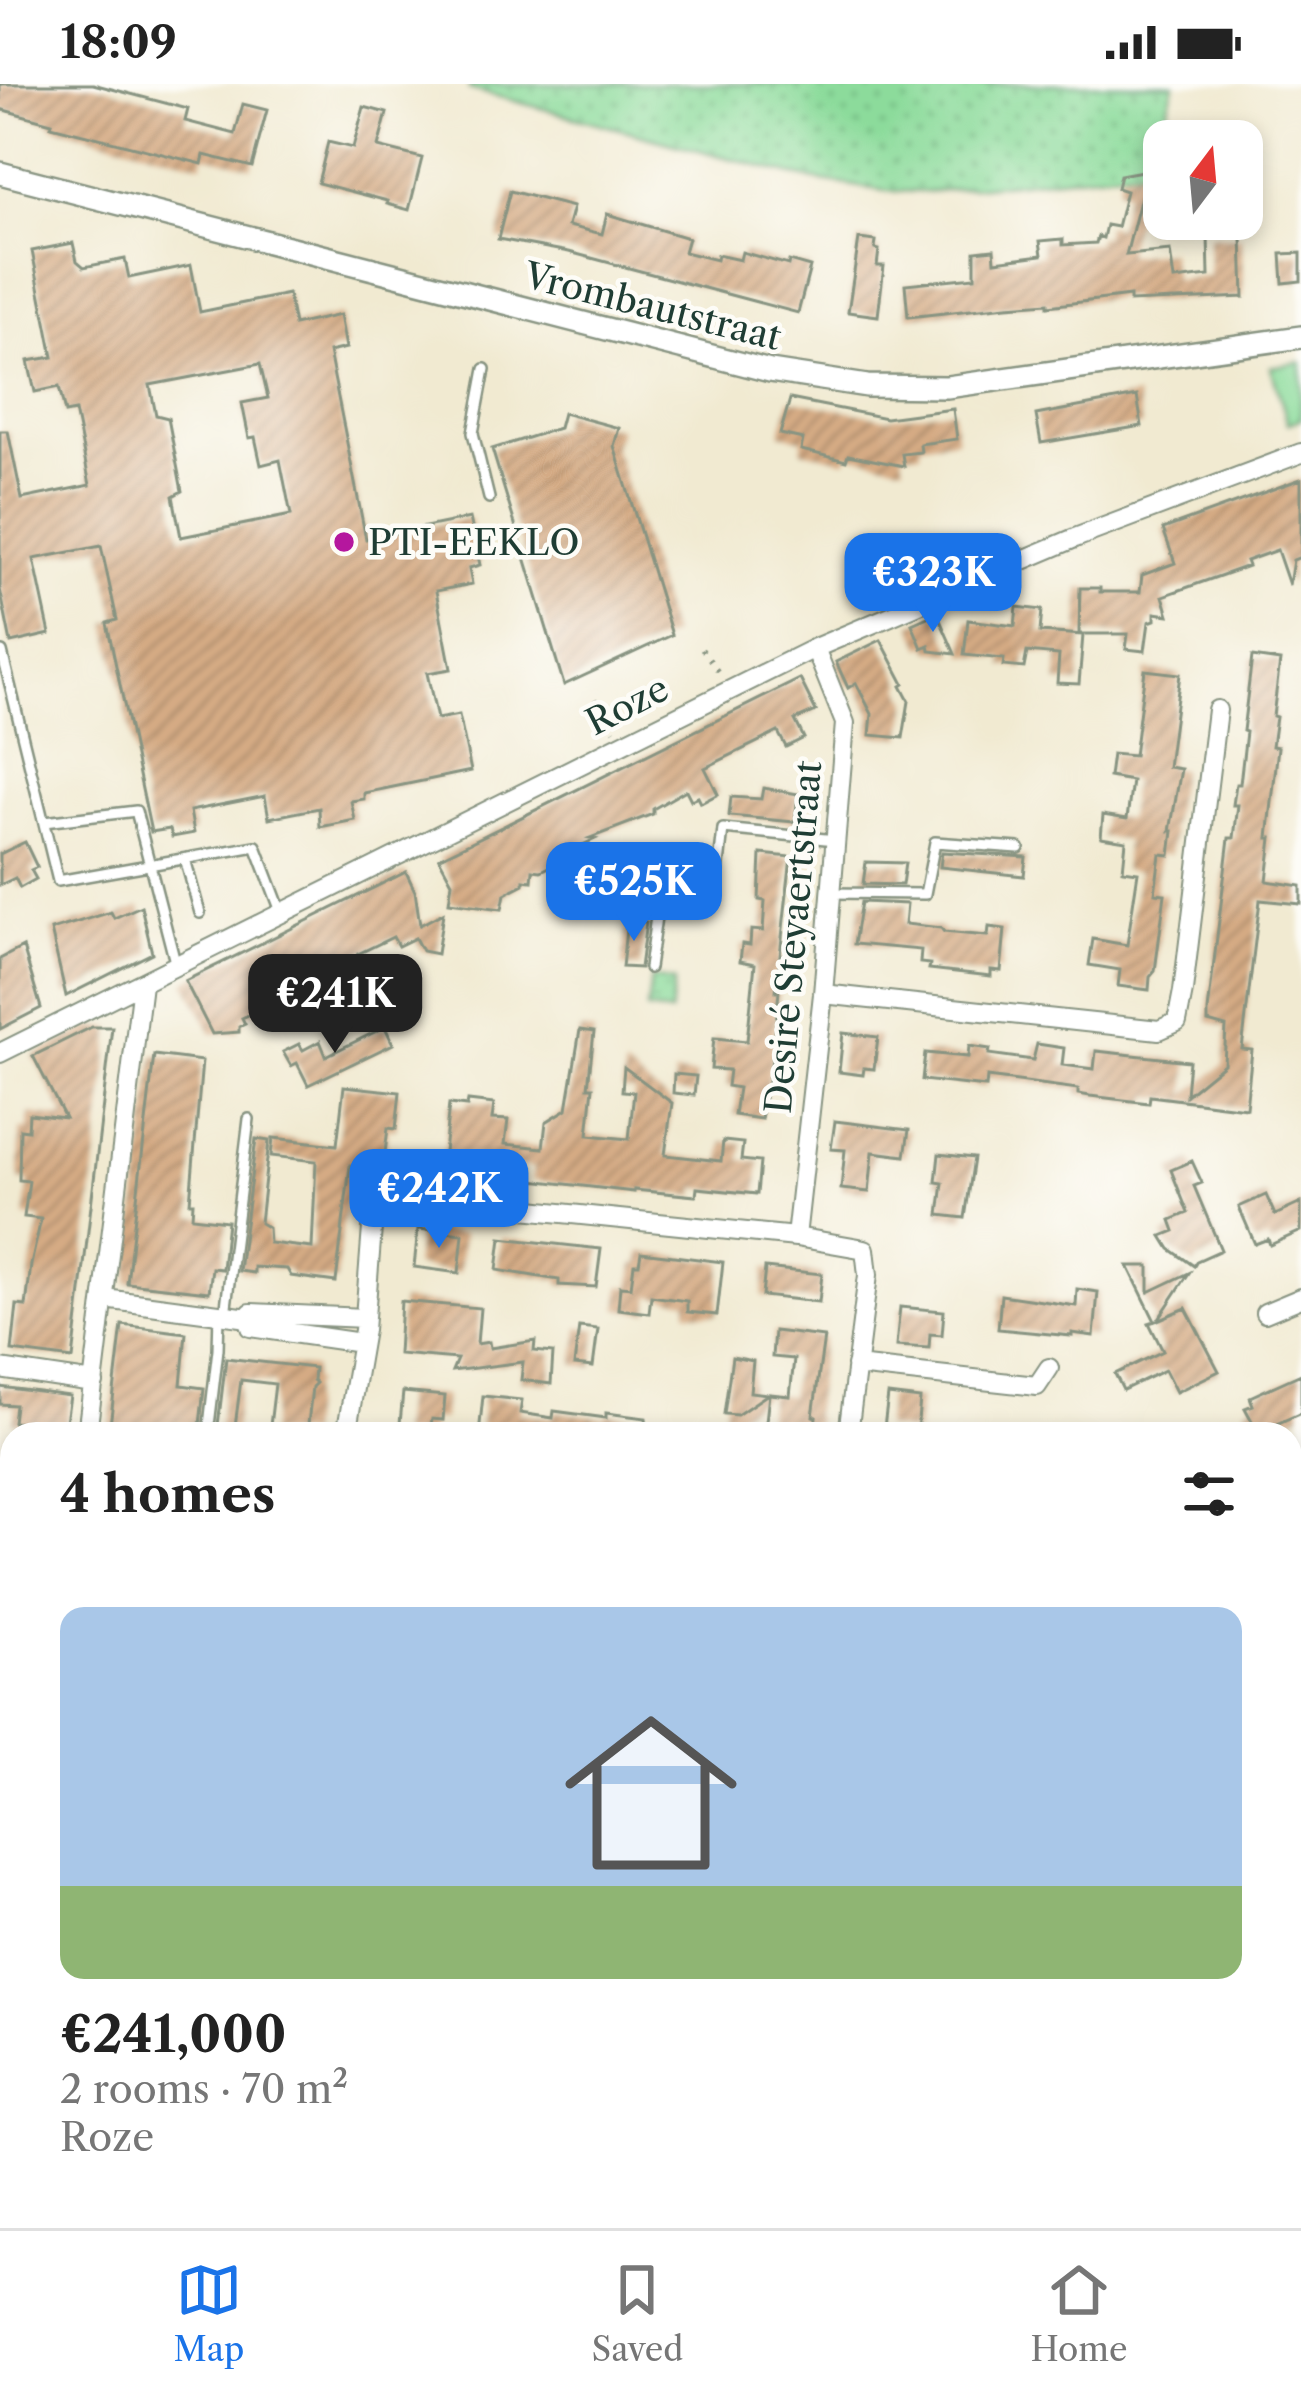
<!DOCTYPE html>
<meta charset="utf-8">
<style>
body{margin:0;font-family:"Libre Caslon Text",serif;background:#f6f6f6;color:#222;height:100vh;display:flex;flex-direction:column;font-size:45px;white-space:nowrap}
*{box-sizing:border-box;margin:0}
p{font-size:39px;color:#767676}
.icon{flex:none;width:66px;height:66px;fill:none;stroke:currentColor;stroke-width:2;stroke-linecap:round;stroke-linejoin:round}
.map{position:relative;flex:1;overflow:hidden}
.side{position:absolute;left:0px;top:1338px;width:1302px;height:807px;display:flex;flex-direction:column;background:#fff;border-radius:36px 36px 0 0;box-shadow:0 6px 18px #0003}
.side>*{flex:none}
.needle{width:78px;rotate:16deg}
.buttons{position:absolute;left:1143px;top:36px;display:grid;gap:24px}
.buttons a{display:grid;place-items:center;width:120px;height:120px;border-radius:24px;background:#fff;box-shadow:0 6px 18px #0003;font-size:60px}
.price{position:absolute;translate:-50% -102px;padding:0 27px;border-radius:24px;background:#1a73e8;color:#fff;font-size:39px;line-height:78px;filter:drop-shadow(0 3px 6px #0008)}
.price::after{content:'';position:absolute;left:50%;top:72px;width:36px;height:27px;margin-left:-18px;background:inherit;clip-path:polygon(0 0,100% 0,50% 100%)}
.price.on{background:#222;color:#fff}
ul{padding:0;list-style:none}
li{display:grid;align-content:center;gap:24px;height:636px;padding:0 60px}
li span{display:grid;place-items:center;height:372px;border-radius:24px;color:#555}
li>.icon{margin-inline-start:auto}
span .icon{width:216px;height:216px;fill:#fffc;stroke-width:1}
li b{font-size:51px}
h2{display:flex;justify-content:space-between;align-items:center;height:144px;padding:0 60px;font-size:51px}
.status{display:flex;justify-content:space-between;align-items:center;height:84px;padding:0 60px;background:#fff;direction:ltr}
.status svg{height:33px;fill:currentColor}
.tabs{display:flex;justify-content:space-around;align-items:center;height:168px;border-top:3px solid #e0e0e0;background:#fff;font-size:33px;color:#767676}
.tabs a{display:grid;justify-items:center;gap:6px}
.tabs .on{color:#1a73e8}
.map>svg:first-child{display:block}
.grass{fill:url(#grass-dots);stroke:#568c68;stroke-width:3}
.park{fill:#8cdb9b;stroke:#568c68;stroke-width:3}
.building{fill:url(#building-hatch);fill-rule:evenodd}
.lines{fill:none;stroke-linecap:round;stroke-linejoin:round}
.service-casing{stroke:#889482;stroke-width:14}
.minor-casing{stroke:#889482;stroke-width:22}
.tertiary-casing{stroke:#889482;stroke-width:26}
.path{stroke:#889482;stroke-width:4.5;stroke-dasharray:3 9;stroke-linecap:butt}
.service{stroke:#fff;stroke-width:9}
.minor{stroke:#fff;stroke-width:18}
.tertiary{stroke:#fff;stroke-width:21}
.poi-dot{fill:#b5179e;stroke:#fdfcf7;stroke-width:4.5}
.labels{text-anchor:middle;stroke-width:9;stroke-linejoin:round;paint-order:stroke}
.street-label{font-size:36px;fill:#1f3d34;stroke:#fdfcf7}
.poi-label{font-size:36px;fill:#1f3d34;stroke:#fdfcf7;text-anchor:start}
</style>
<div class="status"><b>18:09</b><svg viewBox="0 0 49 12"><path d="M0 12V9h3v3zM5 12V6h3v6zM10 12V3h3v9zM15 12V0h3v12zM26 1h20v11H26zM47 4h2v5h-2z"/></svg></div>
<div class="map">
<svg width="1301" height="2144" viewBox="0 0 1301 2144">
<defs>
<pattern id="grass-dots" width="8" height="8" patternUnits="userSpaceOnUse" patternTransform="scale(3)"><rect width="8" height="8" fill="#8cdb9b"/><path d="M2 2h.1M6 6h.1" fill="none" stroke="#78bd86" stroke-width="1.8" stroke-linecap="round"/></pattern>
<pattern id="building-hatch" width="6" height="6" patternUnits="userSpaceOnUse" patternTransform="scale(3)"><rect width="6" height="6" fill="#d5ab84"/><path d="M-1 1l2-2M0 6l6-6M5 7l2-2" fill="none" stroke="#ac8c6d"/></pattern>
</defs>
<rect width="100%" height="100%" fill="#fdfcf7"/>
<filter id="ink" filterUnits="userSpaceOnUse"><feTurbulence type="fractalNoise" baseFrequency=".00833" numOctaves="2"/><feDisplacementMap in="SourceGraphic" scale="24" xChannelSelector="R" yChannelSelector="G"/><feConvolveMatrix kernelMatrix="1 2 1 2 8 2 1 2 1" color-interpolation-filters="sRGB"/></filter>
<filter id="wash" filterUnits="userSpaceOnUse"><feTurbulence type="fractalNoise" baseFrequency=".004" numOctaves="4" result="noise"/><feDisplacementMap in="SourceGraphic" scale="48" xChannelSelector="R" yChannelSelector="G"/><feGaussianBlur stdDeviation="2.7" result="paint"/><feColorMatrix in="noise" values="0 0 0 0 0 0 0 0 0 0 0 0 0 0 0 0 0 1.4 0 .05"/><feComposite in="paint" operator="in"/></filter>
<g filter="url(#wash)">
<rect width="100%" height="100%" fill="#f1ead1"/>
<path class="grass" d="M470 0H1174L1152 84 926 108 886 107 804 94 469 5Z
M651 894 674 898 670 929 647 926Z"/>
<path class="park" d="M1301 278V335L1288 339 1271 283Z"/>
<g id="blocks">
<path class="building" d="M0 0H93L188 25 185 37 235 50 243 20 267 26 252 83 204 71 202 80 51 42 52 39 0 25Z
M364 23 387 29 378 63 422 74 409 126 387 120 388 117 318 99 328 58 353 64Z
M1148 86 1126 171 1170 167 1174 196 1209 192 1208 152 1242 154 1244 213 1130 218V212L1048 222V219L1007 222 908 233 905 200 975 193V167L994 165 995 177 1042 171 1040 157 1063 155V161L1096 159 1098 152 1103 154 1106 141 1117 143 1126 107 1117 104 1120 91Z
M510 107 573 123 568 142 602 150 607 130 688 154 684 168 716 176 717 171 740 176 742 168 788 181 789 177 810 183 798 229 569 168 498 155Z
M859 155 876 157 875 165 879 166 877 182H884L878 232 848 228Z
M73 159 77 177 84 183 125 175 129 194 191 181 200 228 288 210 294 241 340 231 346 264 329 268 366 455 470 434 480 481 469 484 472 500 436 507 451 585 427 589 437 635 459 631 471 687 364 709V715L351 717 355 736 320 743 319 724 269 734 265 712 190 727 194 749 172 753 170 745 151 748 107 539 117 536 101 462 34 475 50 550 11 559 0 505V347H8L22 415 90 401 75 327 65 329 59 303 35 308 28 277 53 273 32 167ZM260 280 268 314 242 319 249 354 255 353 261 381 280 376 291 431 181 453 173 412 182 407 168 334 156 331 150 301Z
M1301 169V197L1283 199 1281 170Z
M1137 312 1142 342 1041 359 1036 331Z
M790 315 886 334 953 325 957 355 920 360 921 368 902 370 904 382 848 371 846 377 801 366 803 355 780 350Z
M563 329 619 344 614 362 672 551 564 601 492 365 559 344Z
M1301 395V473L1293 476 1289 501 1277 466 1246 477 1248 482 1163 512 1169 531 1155 529V536L1149 538 1145 567 1126 565 1128 550H1079L1080 504H1100V508H1140L1142 491 1175 479 1163 445Z
M1017 523 1042 526 1040 548 1083 551 1079 600 1057 599 1059 571 1027 568 1024 584 1003 582 1004 575 964 571 968 536 1015 542Z
M937 529 955 570 930 567 929 561 922 564 912 540Z
M881 556 904 600 901 602 909 617 903 654 870 651 872 630 856 599 848 604 836 578Z
M1252 573 1280 577 1273 632 1276 633 1272 662 1278 663 1268 754H1272L1267 797 1301 802V820L1260 816 1242 965 1252 966 1246 1024 1150 1012 1149 1019 1090 1012 1078 1010V1005L987 993 986 1003 922 996 925 969 968 973 969 962 990 965 989 970 1033 976 1037 960 1064 964 1062 981 1094 985 1096 967 1189 977 1186 1011 1224 980 1226 943 1208 938V927L1229 754H1234L1238 721H1233L1236 700H1240L1246 648 1243 647Z
M1145 586 1180 590 1168 683 1181 685 1170 747H1173L1170 771 1160 770 1155 809 1165 810 1155 887 1150 893 1149 906 1118 902 1120 886 1089 881 1093 855 1127 861 1138 788 1123 786 1126 757 1101 753 1103 731 1127 735 1132 697 1109 693 1112 670 1134 672Z
M800 595 816 627 795 636 804 654 786 663 778 648 705 684 718 710 701 719 698 713 691 716 686 706 653 725V730L590 754 595 755 572 766V772L541 787 533 786 532 797 524 796V800L505 810 502 825 449 818 452 798 439 774Z
M763 704 798 710 795 738 729 732 731 713 761 715Z
M25 758 37 783 31 786 36 795 20 804 15 794 0 801V770Z
M666 763 696 766 694 788 664 785 662 802 646 801 645 807 629 805 631 782 647 784 648 777 664 778Z
M942 768 1026 773 1024 792 940 783Z
M761 770 791 773 776 907H779L773 970 761 1035 734 1031 738 1004 727 1002 729 986 711 985 714 954 747 957 755 880 740 877 742 860 750 861 751 846 763 847 765 817 759 816Z
M866 778 905 779 902 801 863 800Z
M406 788 415 807 420 841 443 829 437 870 422 867 415 854 398 862 393 853 358 870 363 880 285 919 283 915 242 934 245 940 239 943V948L212 950 185 897Z
M861 818 907 820 905 840 941 844 944 848 988 852 989 843 1005 845 1001 887 991 886V892L929 885 930 880 920 879 921 866 854 860Z
M141 822 152 869 66 912 51 846 111 828 114 834Z
M627 836 646 838 640 884 622 883Z
M23 863 41 924 0 945V875Z
M92 943H112L73 1275 12 1267 17 1221 26 1222 31 1181 41 1135 24 1133 29 1097 19 1096 20 1045 28 1046 29 1030 65 1034 33 972Z
M385 943 393 960 308 1001 297 979 291 982 283 968 299 960 303 966 320 957 326 972Z
M580 946 594 948 588 1003H593L588 1051 629 1055 634 1008 622 1007 624 983 672 1019 665 1071 721 1077 723 1057 743 1059 741 1076 760 1078 757 1110 697 1104 696 1112 634 1106V1108L531 1096 533 1084 480 1078 481 1073 444 1069 449 1020 467 1022 468 1017 494 1020 492 1035 508 1036 505 1060 543 1064 546 1038 567 1025Z
M843 949 878 953 874 985 864 984 863 991 839 988Z
M154 971 202 977 190 1118H193L192 1133 227 1137 222 1185 212 1184 209 1208 127 1199Z
M674 990 696 992 694 1011 673 1009Z
M344 1002 400 1008 396 1045 388 1044 383 1085 350 1081 336 1198 291 1192 287 1185 254 1183V1189L239 1187 256 1055 269 1057 260 1139 268 1144 269 1159 312 1164 316 1077 271 1072 273 1054 337 1061Z
M835 1037 909 1046 905 1072 873 1068 869 1108 841 1105 845 1066 831 1065Z
M939 1070 974 1074 965 1134 939 1131 943 1099 936 1098Z
M1192 1077 1202 1099 1194 1102 1221 1166 1197 1177 1194 1182 1170 1165 1162 1152 1175 1147 1171 1136 1188 1129 1171 1086Z
M1266 1111 1275 1131 1301 1119V1147L1270 1161 1268 1155 1255 1160 1239 1123Z
M418 1145 463 1150 459 1189 414 1183Z
M501 1154 601 1165 596 1203 559 1201V1196L497 1186Z
M641 1168 723 1178 717 1231 687 1228V1217L651 1212 649 1229 618 1225 620 1202 631 1203 634 1180H639Z
M1128 1182H1149V1208L1189 1189 1158 1236 1186 1224 1219 1287 1176 1308 1165 1286 1123 1306 1115 1290 1163 1267 1149 1239 1155 1237Z
M765 1184 822 1190 819 1218 762 1212Z
M1077 1205 1098 1208 1094 1252 1072 1249V1252L998 1245 1001 1211 1076 1222Z
M401 1217 480 1224 477 1260 489 1258 490 1264 535 1257 534 1267 553 1269 551 1300 521 1296 523 1278 452 1287 457 1275 398 1270Z
M900 1223 944 1227 942 1251 930 1250 929 1264 896 1262Z
M122 1241 186 1249 181 1301 204 1304 199 1350H109Z
M579 1243 598 1245 593 1283 574 1281Z
M774 1247 824 1253 813 1332 816 1333 815 1341 810 1350H778L765 1347 769 1310 790 1312 794 1275 772 1273Z
M732 1273 753 1277 750 1308 768 1310 737 1331 724 1330Z
M226 1274 314 1284 313 1296 316 1299 312 1303 307 1350H269L275 1300 241 1296 234 1350H217Z
M1301 1290V1329L1258 1348 1245 1324 1253 1321 1250 1313Z
M0 1303 70 1312 64 1350 21 1347 22 1339 13 1338 15 1321 0 1320Z
M403 1308 445 1312 443 1336 432 1335 430 1350H399Z
M888 1311 920 1315 917 1348 884 1344Z
M483 1312 522 1316 520 1329 553 1334 554 1327 606 1334V1329L646 1334 648 1350H479Z"/>
</g>
</g>
<g filter="url(#ink)">
<use href="#blocks" fill-opacity="0" stroke="#889482" stroke-width="3"/>
<g class="lines">
<g class="service-casing">
<path id="service" d="M485 285 473 349 489 414
M2 568 58 797 256 762 282 830
M44 738 136 727 176 882
M185 775 200 829
M831 809 925 810 935 758 1019 764
M649 884 658 818 718 790 723 745 836 756
M225 1231 249 1035
M208 1350 218 1265 219 1230"/>
</g>
<g class="minor-casing">
<path id="minor" d="M823 910 1159 946 1177 938 1183 907 1217 626
M0 969 815 564 1075 454 1301 369
M796 1153 823 910 845 639 815 564
M105 1215 249 1234 251 1229 365 1234
M1265 1229 1301 1214
M249 1234 251 1243 361 1259
M856 1282 1037 1302 1049 1284
M0 1285 94 1299
M87 1350 142 900
M349 1350 347 1345 364 1246 373 1131 394 1112 796 1153 865 1165 868 1191 848 1350
M0 1451 12 1453
M1290 1525 1301 1520
M0 1612 12 1613
M1290 1740 1301 1766
M1290 1978 1301 1895
M0 2070 12 1968
M126 2133 216 2144
M862 2133 866 2144
M1226 2133 1229 2144
M90 2144 92 2133
M425 2144 426 2133
M1189 2144 1207 2133
M1280 2144 1283 2133"/>
</g>
<g class="tertiary-casing">
<path id="tertiary" d="M0 89 770 287 867 302 947 303 1301 253"/>
</g>
<path class="path" d="M702 565 720 590
M595 615 614 646"/>
<use href="#service" class="service"/>
<use href="#minor" class="minor"/>
<use href="#tertiary" class="tertiary"/>
</g>
</g>
<circle class="poi-dot" cx="344" cy="458" r="12"/>
<g class="labels">
<g class="street-label">
<text transform="translate(653 222) rotate(14)" y="13">Vrombautstraat</text>
<text transform="translate(627 621) rotate(-27)" y="13">Roze</text>
<text transform="translate(793 853) rotate(-85)" y="13">Desiré Steyaertstraat</text>
</g>
<g class="poi-label">
<text x="368" y="471">PTI-EEKLO</text>
</g>
</g>
</svg>
<div class="buttons">
<a><svg class="needle" viewBox="-14 -14 28 28"><path d="M0-13l5 13h-10z" fill="#e53935"/><path d="M0 13l5-13h-10z" fill="#767676"/></svg></a>
</div>
<b class="price" style="left:933px;top:551px">€323K</b>
<b class="price" style="left:634px;top:860px">€525K</b>
<b class="price on" style="left:335px;top:972px">€241K</b>
<b class="price" style="left:439px;top:1167px">€242K</b>
<section class="side">
<h2>4 homes<svg class="icon" aria-label="filters" viewBox="0 0 24 24"><path d="M4 7h16M4 17h16"/><circle cx="9" cy="7" r="2"/><circle cx="15" cy="17" r="2"/></svg></h2>
<ul>
<li><span style="background:linear-gradient(#a9c7e8 75%,#8fb573 0)"><svg class="icon" aria-label="home" viewBox="0 0 24 24"><path d="M3 11l9-7 9 7M6 9v11h12V9"/></svg></span><div><b>€241,000</b><p>2 rooms · 70 m²</p><p>Roze</p></div></li>
</ul>
</section>
</div>
<nav class="tabs">
<a class="on"><svg class="icon" aria-label="map" viewBox="0 0 24 24"><path d="M3 6l6-2 6 2 6-2v14l-6 2-6-2-6 2zM9 4v14M15 6v14"/></svg>Map</a>
<a><svg class="icon" aria-label="saved" viewBox="0 0 24 24"><path d="M7 4h10v16l-5-4-5 4z"/></svg>Saved</a>
<a><svg class="icon" aria-label="home" viewBox="0 0 24 24"><path d="M3 11l9-7 9 7M6 9v11h12V9"/></svg>Home</a>
</nav>
